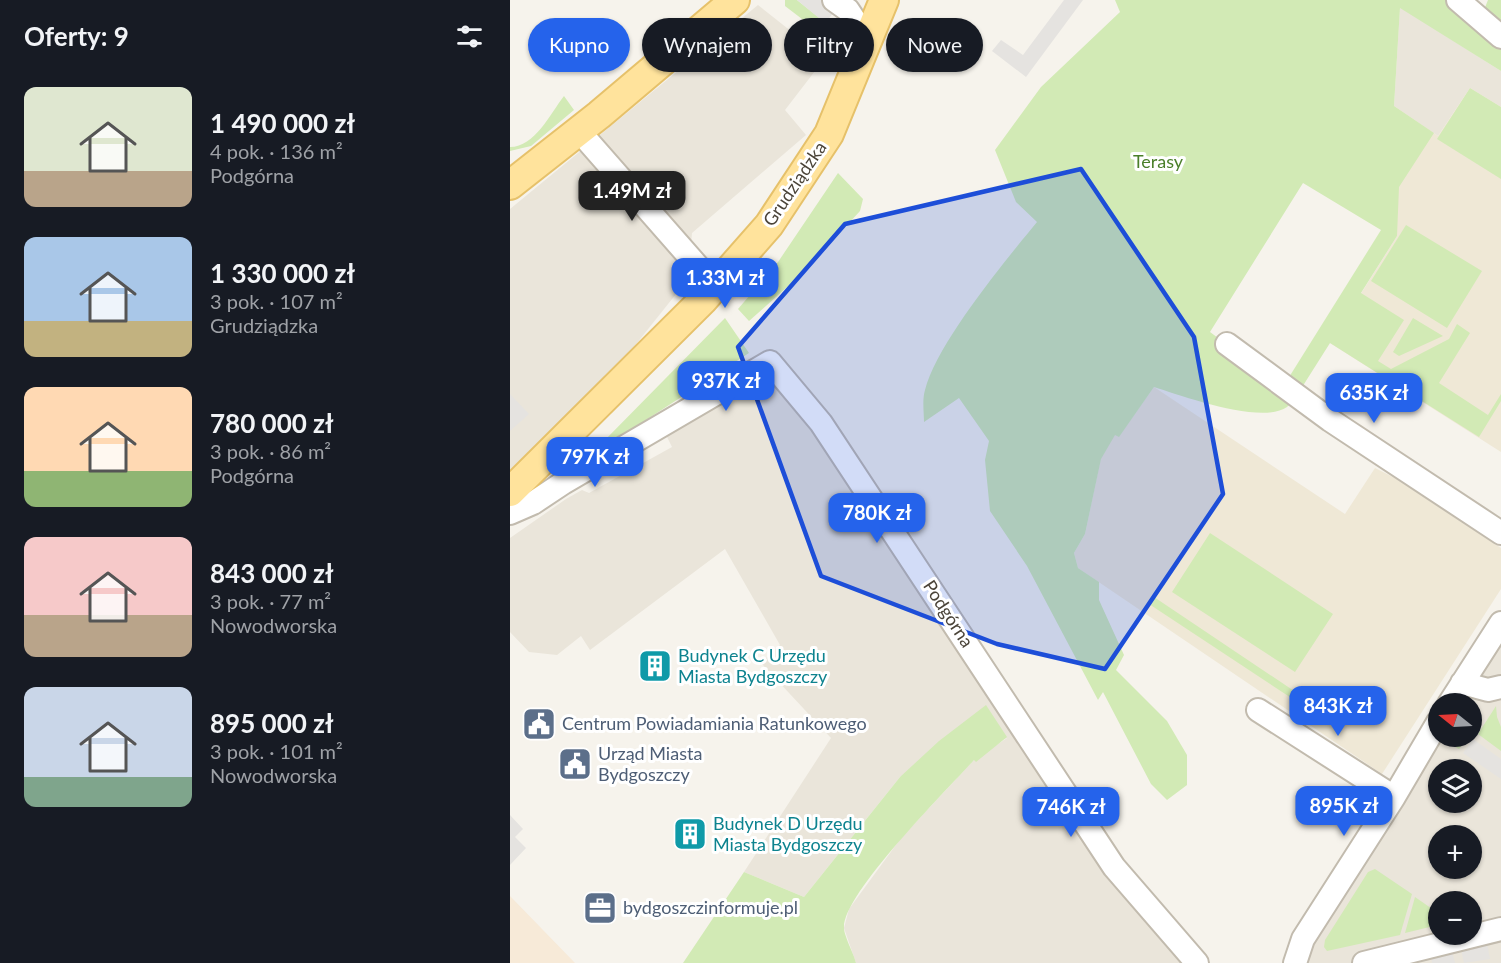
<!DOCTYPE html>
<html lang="pl">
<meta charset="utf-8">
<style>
body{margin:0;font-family:Lato,sans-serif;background:#242831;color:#f1f3f6;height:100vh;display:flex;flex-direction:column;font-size:22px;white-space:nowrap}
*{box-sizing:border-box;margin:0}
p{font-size:20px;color:#9ea1a6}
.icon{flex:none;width:33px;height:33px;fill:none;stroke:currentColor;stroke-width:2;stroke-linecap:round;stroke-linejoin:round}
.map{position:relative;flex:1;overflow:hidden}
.sheet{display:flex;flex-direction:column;background:#171b24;width:510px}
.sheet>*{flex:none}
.hud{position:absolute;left:18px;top:18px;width:570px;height:54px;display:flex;gap:12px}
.needle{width:39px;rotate:288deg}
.tools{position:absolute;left:918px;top:693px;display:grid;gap:12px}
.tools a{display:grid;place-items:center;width:54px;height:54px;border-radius:50%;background:#171b24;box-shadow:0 2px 4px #0004;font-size:30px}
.price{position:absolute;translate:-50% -51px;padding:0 14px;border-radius:12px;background:#2563eb;color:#fff;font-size:20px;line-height:39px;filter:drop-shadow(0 2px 3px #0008)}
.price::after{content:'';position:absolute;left:50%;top:36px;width:18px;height:14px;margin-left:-9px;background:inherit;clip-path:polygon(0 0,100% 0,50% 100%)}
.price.current{background:#222;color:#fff}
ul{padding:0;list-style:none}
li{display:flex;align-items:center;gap:18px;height:150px;padding:0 24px}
li span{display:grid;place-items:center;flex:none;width:168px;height:120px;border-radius:12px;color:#555}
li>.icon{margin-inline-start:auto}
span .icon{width:72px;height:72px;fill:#fffc;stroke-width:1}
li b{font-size:26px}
h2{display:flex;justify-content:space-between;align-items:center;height:72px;padding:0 24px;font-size:26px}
.tag{padding:0 21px;border-radius:27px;background:#171b24;box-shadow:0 2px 4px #0004;font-size:21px;line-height:54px}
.tag.current{background:#2563eb;color:#fff}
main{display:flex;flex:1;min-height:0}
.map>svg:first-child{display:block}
.residential{fill:#eae5da;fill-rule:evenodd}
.commercial{fill:#f7ead8}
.education{fill:#efe8d6}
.green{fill:#d2eab5}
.parking{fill:#e5e3e0}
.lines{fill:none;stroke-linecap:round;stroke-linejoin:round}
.minor-casing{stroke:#c2bbae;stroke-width:26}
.major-casing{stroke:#e6c16a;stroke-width:32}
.minor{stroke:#fff;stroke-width:22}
.major{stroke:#ffe39c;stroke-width:28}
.marked{fill:#1d4ed8;fill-opacity:0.2;stroke:#1d4ed8;stroke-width:4.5;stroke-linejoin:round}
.labels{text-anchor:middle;stroke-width:6;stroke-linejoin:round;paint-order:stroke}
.park-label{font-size:18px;fill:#4a7f2a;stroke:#fff}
.street-label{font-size:18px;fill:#4b4439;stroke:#fff}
.culture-label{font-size:18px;fill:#0d838f;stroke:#fff;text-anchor:start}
.service-label{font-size:18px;fill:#4e5e75;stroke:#fff;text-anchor:start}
</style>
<main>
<section class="sheet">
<h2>Oferty: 9<svg class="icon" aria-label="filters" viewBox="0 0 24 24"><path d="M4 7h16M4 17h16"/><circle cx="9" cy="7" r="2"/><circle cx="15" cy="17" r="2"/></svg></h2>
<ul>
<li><span style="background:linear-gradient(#dfe7d0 70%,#b9a48a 0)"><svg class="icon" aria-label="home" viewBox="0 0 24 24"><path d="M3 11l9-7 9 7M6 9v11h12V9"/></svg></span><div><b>1 490 000 zł</b><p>4 pok. · 136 m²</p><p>Podgórna</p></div></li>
<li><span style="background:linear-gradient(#a9c7e8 70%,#c2b280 0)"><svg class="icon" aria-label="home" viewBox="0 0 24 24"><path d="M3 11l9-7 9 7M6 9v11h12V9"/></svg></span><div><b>1 330 000 zł</b><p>3 pok. · 107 m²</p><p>Grudziądzka</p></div></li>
<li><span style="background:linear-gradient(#ffd9b3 70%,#8fb573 0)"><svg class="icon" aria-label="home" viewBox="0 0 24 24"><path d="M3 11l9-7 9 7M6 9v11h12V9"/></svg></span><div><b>780 000 zł</b><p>3 pok. · 86 m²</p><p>Podgórna</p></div></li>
<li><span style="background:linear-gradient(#f6c9c9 65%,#b9a48a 0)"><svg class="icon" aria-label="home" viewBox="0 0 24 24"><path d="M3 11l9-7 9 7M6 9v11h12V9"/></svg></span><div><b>843 000 zł</b><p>3 pok. · 77 m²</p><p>Nowodworska</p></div></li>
<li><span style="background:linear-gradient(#c9d6e8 75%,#7fa58c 0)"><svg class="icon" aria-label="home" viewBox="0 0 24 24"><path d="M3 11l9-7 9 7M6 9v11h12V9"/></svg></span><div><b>895 000 zł</b><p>3 pok. · 101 m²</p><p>Nowodworska</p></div></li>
</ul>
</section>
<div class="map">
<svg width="991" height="963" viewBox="0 0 991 963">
<rect width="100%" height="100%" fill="#f6f3ec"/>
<path class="residential" d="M248 5 315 58 275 110 296 135 182 233 178 279 119 353 0 470V209Z
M890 7 991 71V107L960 88 928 136 884 106Z
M260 362 604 867 687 963H346L334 928 339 909 391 838 464 760 497 738 390 777 294 897 234 872 321 738 251 663 270 645 215 549 80 650 71 636 47 655 19 652 0 632V538L56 499 72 490 79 493 162 447 152 427Z
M991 623V963H785L928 736H962V704L939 703ZM928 770H962V802H928ZM928 836H962V868H928ZM928 902H962V934H928Z"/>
<path class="commercial" d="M0 896 65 963H0Z"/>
<path class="education" d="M960 88 991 107V452L820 343 887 236 884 106 928 136Z
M644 387 835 514 865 468 885 478 991 548V589L872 774 568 568 564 553 575 534 597 429 609 436Z"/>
<path class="green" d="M275 0H287L317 24 315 30 309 32 275 6Z
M605 0H939L991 50V71L890 8 884 106 924 133 889 187 887 236 851 293 894 320 868 361 881 369 939 339 947 324 960 333 929 383 978 415 991 394V401L969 437 820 343 789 392 776 382 871 230 793 183 700 332 786 396C784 399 780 405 777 407 752 425 672 396 644 387L609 437 605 435 591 459 575 534 564 553 568 568 589 582V600L614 655 606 670 657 721 677 755V785L657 800 641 784 593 692 588 700 517 566 480 511 475 460 479 441 449 398 414 422C414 413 412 400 415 390 427 343 495 261 527 222L506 202 485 150 531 87 610 12Z
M978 0H991V27L974 10Z
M339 22 344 42 338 55 324 42Z
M960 88 991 107V179L927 139Z
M54 96 64 110 21 146 0 151V147C25 147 40 114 54 96Z
M328 173 353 199 350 211 294 272 239 321 228 309 268 262Z
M896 225 972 271 937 328 861 281Z
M215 318 239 353 96 446 93 442Z
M903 318 933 336 889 356 883 352Z
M700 533 823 614 785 672 662 592Z
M644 597 802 703 798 709 639 604Z
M476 705 497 737 466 762 464 760C439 788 332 894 334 928 334 936 344 954 346 963H173L234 872 294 897 390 777 429 741Z
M986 706 987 717 991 727V751L968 734Z
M942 737V736L958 737 949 749 938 743Z
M865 869 902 894 890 935 817 951 814 947 815 940 858 872Z
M905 897 928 913V925L895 933Z"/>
<path class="parking" d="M287 0H311L325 11 315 23Z
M554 0H573L516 77 482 51 491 40 513 55Z
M0 394 19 414 0 431Z
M963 739 991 759V779L953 753Z
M0 815 13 829 5 837 16 848 0 865Z
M977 943 980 959 954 963 951 950Z
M942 952 945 963H922L921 957Z"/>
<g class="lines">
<g class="minor-casing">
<path id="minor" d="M324 0 338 10 358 40
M948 0 991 37
M69 131 205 286
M717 344 820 420 991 533
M0 513 23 503 53 483 260 362 311 423 604 867 687 963
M952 683 978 690 991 687
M939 704 991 623
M748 710 884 797
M785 963 793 939 884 797 928 722
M854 963 991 929"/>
</g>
<g class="major-casing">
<path id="major" d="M0 185 89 115 225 0
M0 492 193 300 259 225 319 134 374 0"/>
</g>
<use href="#minor" class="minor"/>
<use href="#major" class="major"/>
</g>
<path class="marked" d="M571 169 684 337 713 494 595 669 487 644 311 576 228 347 335 224Z"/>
<defs>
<g id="building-square" transform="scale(1.725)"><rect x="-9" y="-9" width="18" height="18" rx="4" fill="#0f9aa8" stroke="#fff"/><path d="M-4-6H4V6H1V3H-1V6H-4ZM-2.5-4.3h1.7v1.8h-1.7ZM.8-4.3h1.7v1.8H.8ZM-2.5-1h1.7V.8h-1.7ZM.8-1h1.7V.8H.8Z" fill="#fff"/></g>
<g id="civic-square" transform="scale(1.725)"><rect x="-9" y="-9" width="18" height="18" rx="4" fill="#5c6f8a" stroke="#fff"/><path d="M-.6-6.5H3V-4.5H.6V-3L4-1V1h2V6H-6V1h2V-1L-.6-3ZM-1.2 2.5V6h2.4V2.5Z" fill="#fff"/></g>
<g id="office-square" transform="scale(1.725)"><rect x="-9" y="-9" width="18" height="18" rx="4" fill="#5c6f8a" stroke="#fff"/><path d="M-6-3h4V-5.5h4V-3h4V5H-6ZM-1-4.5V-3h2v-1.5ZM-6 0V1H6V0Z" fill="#fff"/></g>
</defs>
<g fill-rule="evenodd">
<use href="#building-square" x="145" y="666"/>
<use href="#civic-square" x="29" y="724"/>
<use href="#civic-square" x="65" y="764"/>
<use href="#building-square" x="180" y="834"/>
<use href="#office-square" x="90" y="908"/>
</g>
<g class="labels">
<g class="park-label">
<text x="648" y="168">Terasy</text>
</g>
<g class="street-label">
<text transform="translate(285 184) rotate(-56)" y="6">Grudziądzka</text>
<text transform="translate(438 614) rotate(57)" y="6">Podgórna</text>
</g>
<g class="culture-label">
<text x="168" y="662">Budynek C Urzędu<tspan x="168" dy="21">Miasta Bydgoszczy</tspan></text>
<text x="203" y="830">Budynek D Urzędu<tspan x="203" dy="21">Miasta Bydgoszczy</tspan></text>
</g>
<g class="service-label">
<text x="52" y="730">Centrum Powiadamiania Ratunkowego</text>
<text x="88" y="760">Urząd Miasta<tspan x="88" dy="21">Bydgoszczy</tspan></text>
<text x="113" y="914">bydgoszczinformuje.pl</text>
</g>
</g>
</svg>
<div class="tools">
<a><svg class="needle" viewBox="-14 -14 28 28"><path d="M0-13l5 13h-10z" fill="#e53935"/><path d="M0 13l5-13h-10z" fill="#9ea1a6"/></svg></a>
<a><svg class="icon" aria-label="layers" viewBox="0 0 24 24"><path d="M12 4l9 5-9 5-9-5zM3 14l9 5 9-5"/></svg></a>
<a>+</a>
<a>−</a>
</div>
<b class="price current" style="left:122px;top:222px">1.49M zł</b>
<b class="price" style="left:215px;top:309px">1.33M zł</b>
<b class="price" style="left:216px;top:412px">937K zł</b>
<b class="price" style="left:864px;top:424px">635K zł</b>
<b class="price" style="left:85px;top:488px">797K zł</b>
<b class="price" style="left:367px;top:544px">780K zł</b>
<b class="price" style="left:828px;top:737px">843K zł</b>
<b class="price" style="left:834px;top:837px">895K zł</b>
<b class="price" style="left:561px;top:838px">746K zł</b>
<div class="hud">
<a class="tag current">Kupno</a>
<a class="tag">Wynajem</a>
<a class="tag">Filtry</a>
<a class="tag">Nowe</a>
</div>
</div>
</main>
